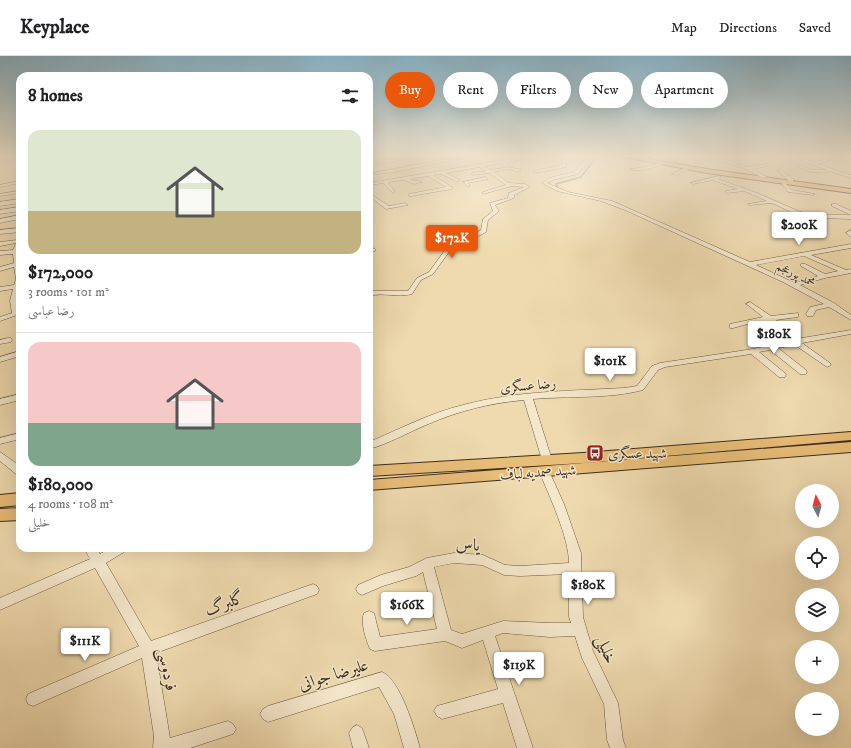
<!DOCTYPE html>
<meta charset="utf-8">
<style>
body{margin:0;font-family:"IM FELL DW Pica",Amiri,serif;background:#f2f2f2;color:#202124;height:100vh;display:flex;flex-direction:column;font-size:15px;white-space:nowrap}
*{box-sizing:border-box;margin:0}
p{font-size:13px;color:#757577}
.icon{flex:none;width:22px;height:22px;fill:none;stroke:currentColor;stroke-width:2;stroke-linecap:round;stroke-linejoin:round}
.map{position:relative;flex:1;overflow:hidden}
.sheet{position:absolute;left:16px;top:16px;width:357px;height:480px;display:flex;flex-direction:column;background:#fff;border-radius:12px;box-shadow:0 4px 16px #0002}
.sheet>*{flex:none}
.banner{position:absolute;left:385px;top:16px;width:380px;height:36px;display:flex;gap:8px}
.needle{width:26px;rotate:354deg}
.tools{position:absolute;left:795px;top:428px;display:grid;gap:8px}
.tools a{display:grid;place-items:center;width:44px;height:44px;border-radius:50%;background:#fff;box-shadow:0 4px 16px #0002;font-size:20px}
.price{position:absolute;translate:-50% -34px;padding:0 9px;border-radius:4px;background:#fff;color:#222;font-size:13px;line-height:26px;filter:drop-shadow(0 1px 2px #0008)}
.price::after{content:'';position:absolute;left:50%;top:24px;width:12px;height:9px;margin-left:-6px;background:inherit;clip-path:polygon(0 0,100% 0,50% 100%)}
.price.on{background:#ea580c;color:#fff}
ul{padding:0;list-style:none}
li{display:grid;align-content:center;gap:8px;height:212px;padding:0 12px}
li+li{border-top:1px solid #e0e0e0}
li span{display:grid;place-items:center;height:124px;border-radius:12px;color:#555}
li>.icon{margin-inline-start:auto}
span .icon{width:72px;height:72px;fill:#fffc;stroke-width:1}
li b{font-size:17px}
h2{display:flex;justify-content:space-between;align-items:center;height:48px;padding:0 12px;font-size:17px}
.tag{padding:0 14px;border-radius:18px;background:#fff;box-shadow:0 4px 16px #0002;font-size:14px;line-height:36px}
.tag.on{background:#ea580c;color:#fff}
header{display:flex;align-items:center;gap:24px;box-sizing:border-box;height:56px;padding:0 20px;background:#fff;border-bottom:1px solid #e0e0e0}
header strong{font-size:19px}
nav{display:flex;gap:22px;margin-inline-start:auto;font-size:14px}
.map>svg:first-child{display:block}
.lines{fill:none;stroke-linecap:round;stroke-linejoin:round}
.stream{stroke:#758370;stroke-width:1.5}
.minor-casing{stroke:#6a5942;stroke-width:1}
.major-casing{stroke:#3d2e1d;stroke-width:2}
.minor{fill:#f5e7cb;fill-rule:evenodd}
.major{fill:#e8bd78;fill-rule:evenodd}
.labels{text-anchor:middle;stroke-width:3;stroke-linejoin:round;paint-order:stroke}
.far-street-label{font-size:12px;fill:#3d2e1d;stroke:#f5e7cb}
.street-label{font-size:14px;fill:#3d2e1d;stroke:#f5e7cb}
.poi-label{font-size:14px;fill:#3d2e1d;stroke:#f5e7cb;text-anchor:start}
.near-street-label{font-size:17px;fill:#3d2e1d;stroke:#f5e7cb}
</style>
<header>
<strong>Keyplace</strong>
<nav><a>Map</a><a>Directions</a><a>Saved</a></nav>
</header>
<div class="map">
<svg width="851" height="692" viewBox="0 0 851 692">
<rect width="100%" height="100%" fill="#efdaaf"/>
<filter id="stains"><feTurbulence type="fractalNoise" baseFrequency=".005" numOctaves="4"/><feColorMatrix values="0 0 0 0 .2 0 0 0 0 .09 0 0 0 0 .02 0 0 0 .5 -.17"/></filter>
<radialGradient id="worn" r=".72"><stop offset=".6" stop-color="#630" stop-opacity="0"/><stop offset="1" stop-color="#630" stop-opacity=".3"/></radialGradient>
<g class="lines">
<path class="stream" d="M558 132 556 128 581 121 598 99"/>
<g class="minor-casing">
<path id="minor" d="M420 99H430L376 108 369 106 370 104 376 106Z
M468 99H476L389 117 375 118 373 117Z
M538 99H547L484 110 491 114 509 111 521 114 519 116 509 113 494 116 509 127 525 128 530 131 514 139V142L495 149 499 155 488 164 486 176 449 196 433 218 421 224 412 238C398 242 384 236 369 240V236L374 235H408L417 222 429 216 445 194 481 174 483 163 493 155 490 147 508 142 509 137 524 131 512 130 483 138V136L506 129 489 117 472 119V117L486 115 479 111 446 117 460 124 458 126 441 118 433 119 452 131V133L411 140H409V138L446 131 428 120 410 123 415 125H420L422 126 414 128 404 124 388 126 395 136 393 137 383 127 369 129V127L475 109 477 108H480Z
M557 99H562L566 102V111L534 117V115L562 109 563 103Z
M590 99H594L578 118 553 124 547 127 568 136 612 145 750 206 851 188V192L811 199 846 214 851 213V217L825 222 800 229 834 247 851 259V264L829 251 816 254 813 260H807L806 258 810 251 824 248 783 226 625 154 601 145 557 135 542 127 549 122 574 116ZM804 200 838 215 825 218 805 208H801V210L818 220 795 227 756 209Z
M682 99H688L674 105 671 104Z
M703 99 715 100 748 111 767 108V110L752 113 767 121 763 122 746 113 713 103 695 107V105L708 101Z
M728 99H737L729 101 727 100Z
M761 99H772L762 101 760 100Z
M788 99H794L813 106 830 103V105L818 108 851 119V122L829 115 827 116H810L797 110 801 109 811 114H827Z
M20 101V103L0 105V103Z
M662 106 664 108C654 111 640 117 630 113L646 111Z
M687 111 691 112 676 119 672 118Z
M780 113 793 123V125H789L778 115Z
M719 120 721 121 718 123 757 137 810 160 825 159H851V163L820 162 785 170 783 169V167L804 162 772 147 749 149 748 148 767 145 744 135 726 137V135L738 133 713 124 693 128 691 127Z
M486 121 488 123 468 127 470 130 468 131 463 126Z
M782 124 792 134 815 138 813 139 788 136 780 125Z
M20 125V127L0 131V129Z
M20 135V137L0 140V138Z
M369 137 389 150 405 147 408 149 386 153 369 140Z
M20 143V147L0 150V146Z
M832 148H836L851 155V159L832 150Z
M20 151V155L0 158V154Z
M20 159V163L0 167V163Z
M20 172V176L0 178V174Z
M851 174V181L846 177Z
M20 180V234L18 245 20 258 0 265V261L12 257 10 245 13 233 0 235V231L14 229 16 223 14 211 0 215V211L14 207 13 198 0 199V195L13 194 16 187 0 190V186L17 184Z
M373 192 375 193V195L369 197V193Z
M750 246 771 260 798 257V261L776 264 802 282 851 274V278L802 287 830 307 831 309 827 311 795 289 778 292 806 314 807 316 806 318H800L770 294 759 296 785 317 786 319 785 321H779L751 298 665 311 658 314 643 334C610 343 568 340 533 343L552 404 551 407H543L542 404 524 344C490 347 458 355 426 369 407 377 388 388 369 393V386C400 373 430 357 463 349 515 335 570 335 624 332L637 330 652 310 660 307 753 293 794 284 768 265 755 266 733 272H730V268L763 261 748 249 746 248Z
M8 282H11L12 284 11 286 0 288V284Z
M20 295V300L0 306V301Z
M20 338V344L0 349V343Z
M20 377V383L0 388V382Z
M0 396 20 410V419L16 418 0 405Z
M544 411 548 412 549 415 564 448 581 497 583 561 593 595 618 647 623 684 626 692H610L607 684 604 648 582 602 575 580 550 581 503 577 495 580 533 692H517L503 647 442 663 437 660 434 655 437 650 498 633 483 584 462 592 445 585 375 595 370 593C366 584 360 566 364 557L369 555 374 557 380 581 437 573 423 516 416 520 383 530 362 539 358 537 356 533 358 529 381 519 409 511 427 502 454 497 483 499 505 509 520 510 569 507C569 482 549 439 539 415L540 412ZM454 507 482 509 504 519 520 520 569 518V561L571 567H550L503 565 462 578 451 574 434 511Z
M84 492H96L100 498 110 492H126L124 496 106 507 151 585 313 528 317 530 319 534 317 538 156 597 170 682 228 665 233 668 236 673 233 678 190 692H153L154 680 142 602 33 650 28 648 26 643 28 638 139 590 95 512 0 554V542L90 503Z
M382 616C400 623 415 674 420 692H404L394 658 379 631 268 666 263 663 260 658 263 653 268 650Z
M357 669 362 672 369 692H353L349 677 352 672Z"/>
</g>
<g class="major-casing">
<path id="major" d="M614 99H626L707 113 851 133V137L707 117Z
M851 376V384L583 407 369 420V410L583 397Z
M851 386V396L369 434V424Z
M20 437V449L0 451V439Z
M20 452V464L0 465V453Z"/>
</g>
<use href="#minor" class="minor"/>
<use href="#major" class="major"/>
</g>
<linearGradient id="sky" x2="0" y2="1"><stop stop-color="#89b7ce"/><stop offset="0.51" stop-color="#f8eedb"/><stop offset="1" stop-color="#f8eedb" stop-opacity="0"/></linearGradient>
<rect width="851" height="196" fill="url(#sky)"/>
<defs>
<g id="bus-square" transform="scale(0.9)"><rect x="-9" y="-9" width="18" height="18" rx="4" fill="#8f2418" stroke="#f5e7cb"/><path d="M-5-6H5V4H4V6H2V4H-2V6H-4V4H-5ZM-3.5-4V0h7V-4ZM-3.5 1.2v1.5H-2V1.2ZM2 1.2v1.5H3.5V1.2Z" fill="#fff"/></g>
</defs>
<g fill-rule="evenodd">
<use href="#bus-square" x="595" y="397"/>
</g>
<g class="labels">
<g class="far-street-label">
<text transform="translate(796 218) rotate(26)" y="4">محمد پورعجم</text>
</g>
<g class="street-label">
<text transform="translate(528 329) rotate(-5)" y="5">رضا عسگری</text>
<text transform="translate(538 416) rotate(-4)" y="5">شهید صمدیه لباف</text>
</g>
<g class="poi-label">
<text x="608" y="402">شهید عسگری</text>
</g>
<g class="near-street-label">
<text transform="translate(468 488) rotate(4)" y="6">یاس</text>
<text transform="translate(224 547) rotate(-20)" y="6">گلبرگ</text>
<text transform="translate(607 593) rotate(68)" y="6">خلیلی</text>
<text transform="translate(168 613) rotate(78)" y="6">فردوسی</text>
<text transform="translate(333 618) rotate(-17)" y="6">علیرضا جوانی</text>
</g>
</g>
<rect width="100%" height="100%" filter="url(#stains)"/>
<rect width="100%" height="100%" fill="url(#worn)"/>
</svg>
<div class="tools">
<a><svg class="needle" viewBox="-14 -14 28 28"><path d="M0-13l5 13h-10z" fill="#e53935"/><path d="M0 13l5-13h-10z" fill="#757577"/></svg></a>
<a><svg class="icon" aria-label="locate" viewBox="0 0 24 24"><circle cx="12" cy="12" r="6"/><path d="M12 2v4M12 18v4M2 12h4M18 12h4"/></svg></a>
<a><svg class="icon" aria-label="layers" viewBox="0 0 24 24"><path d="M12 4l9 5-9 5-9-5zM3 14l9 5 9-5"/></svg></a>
<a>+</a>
<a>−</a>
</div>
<b class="price" style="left:799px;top:190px">$200K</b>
<b class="price on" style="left:452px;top:203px">$172K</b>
<b class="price" style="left:774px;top:299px">$180K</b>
<b class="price" style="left:610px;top:326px">$101K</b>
<b class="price" style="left:588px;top:550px">$180K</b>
<b class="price" style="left:407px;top:570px">$166K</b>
<b class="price" style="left:85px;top:606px">$111K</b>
<b class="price" style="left:519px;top:630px">$119K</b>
<div class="banner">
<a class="tag on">Buy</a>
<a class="tag">Rent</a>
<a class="tag">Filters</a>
<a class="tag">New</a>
<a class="tag">Apartment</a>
</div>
<section class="sheet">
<h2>8 homes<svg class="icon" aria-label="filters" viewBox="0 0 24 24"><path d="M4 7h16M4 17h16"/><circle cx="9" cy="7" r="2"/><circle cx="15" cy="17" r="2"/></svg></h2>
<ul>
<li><span style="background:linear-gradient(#dfe7d0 65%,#c2b280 0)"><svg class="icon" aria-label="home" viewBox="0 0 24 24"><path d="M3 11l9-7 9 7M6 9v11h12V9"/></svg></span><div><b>$172,000</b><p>3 rooms · 101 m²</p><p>رضا عباسی</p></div></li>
<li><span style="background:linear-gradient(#f6c9c9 65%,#7fa58c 0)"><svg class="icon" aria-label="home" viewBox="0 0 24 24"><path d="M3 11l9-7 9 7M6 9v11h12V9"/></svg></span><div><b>$180,000</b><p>4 rooms · 108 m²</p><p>خلیلی</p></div></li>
</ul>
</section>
</div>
